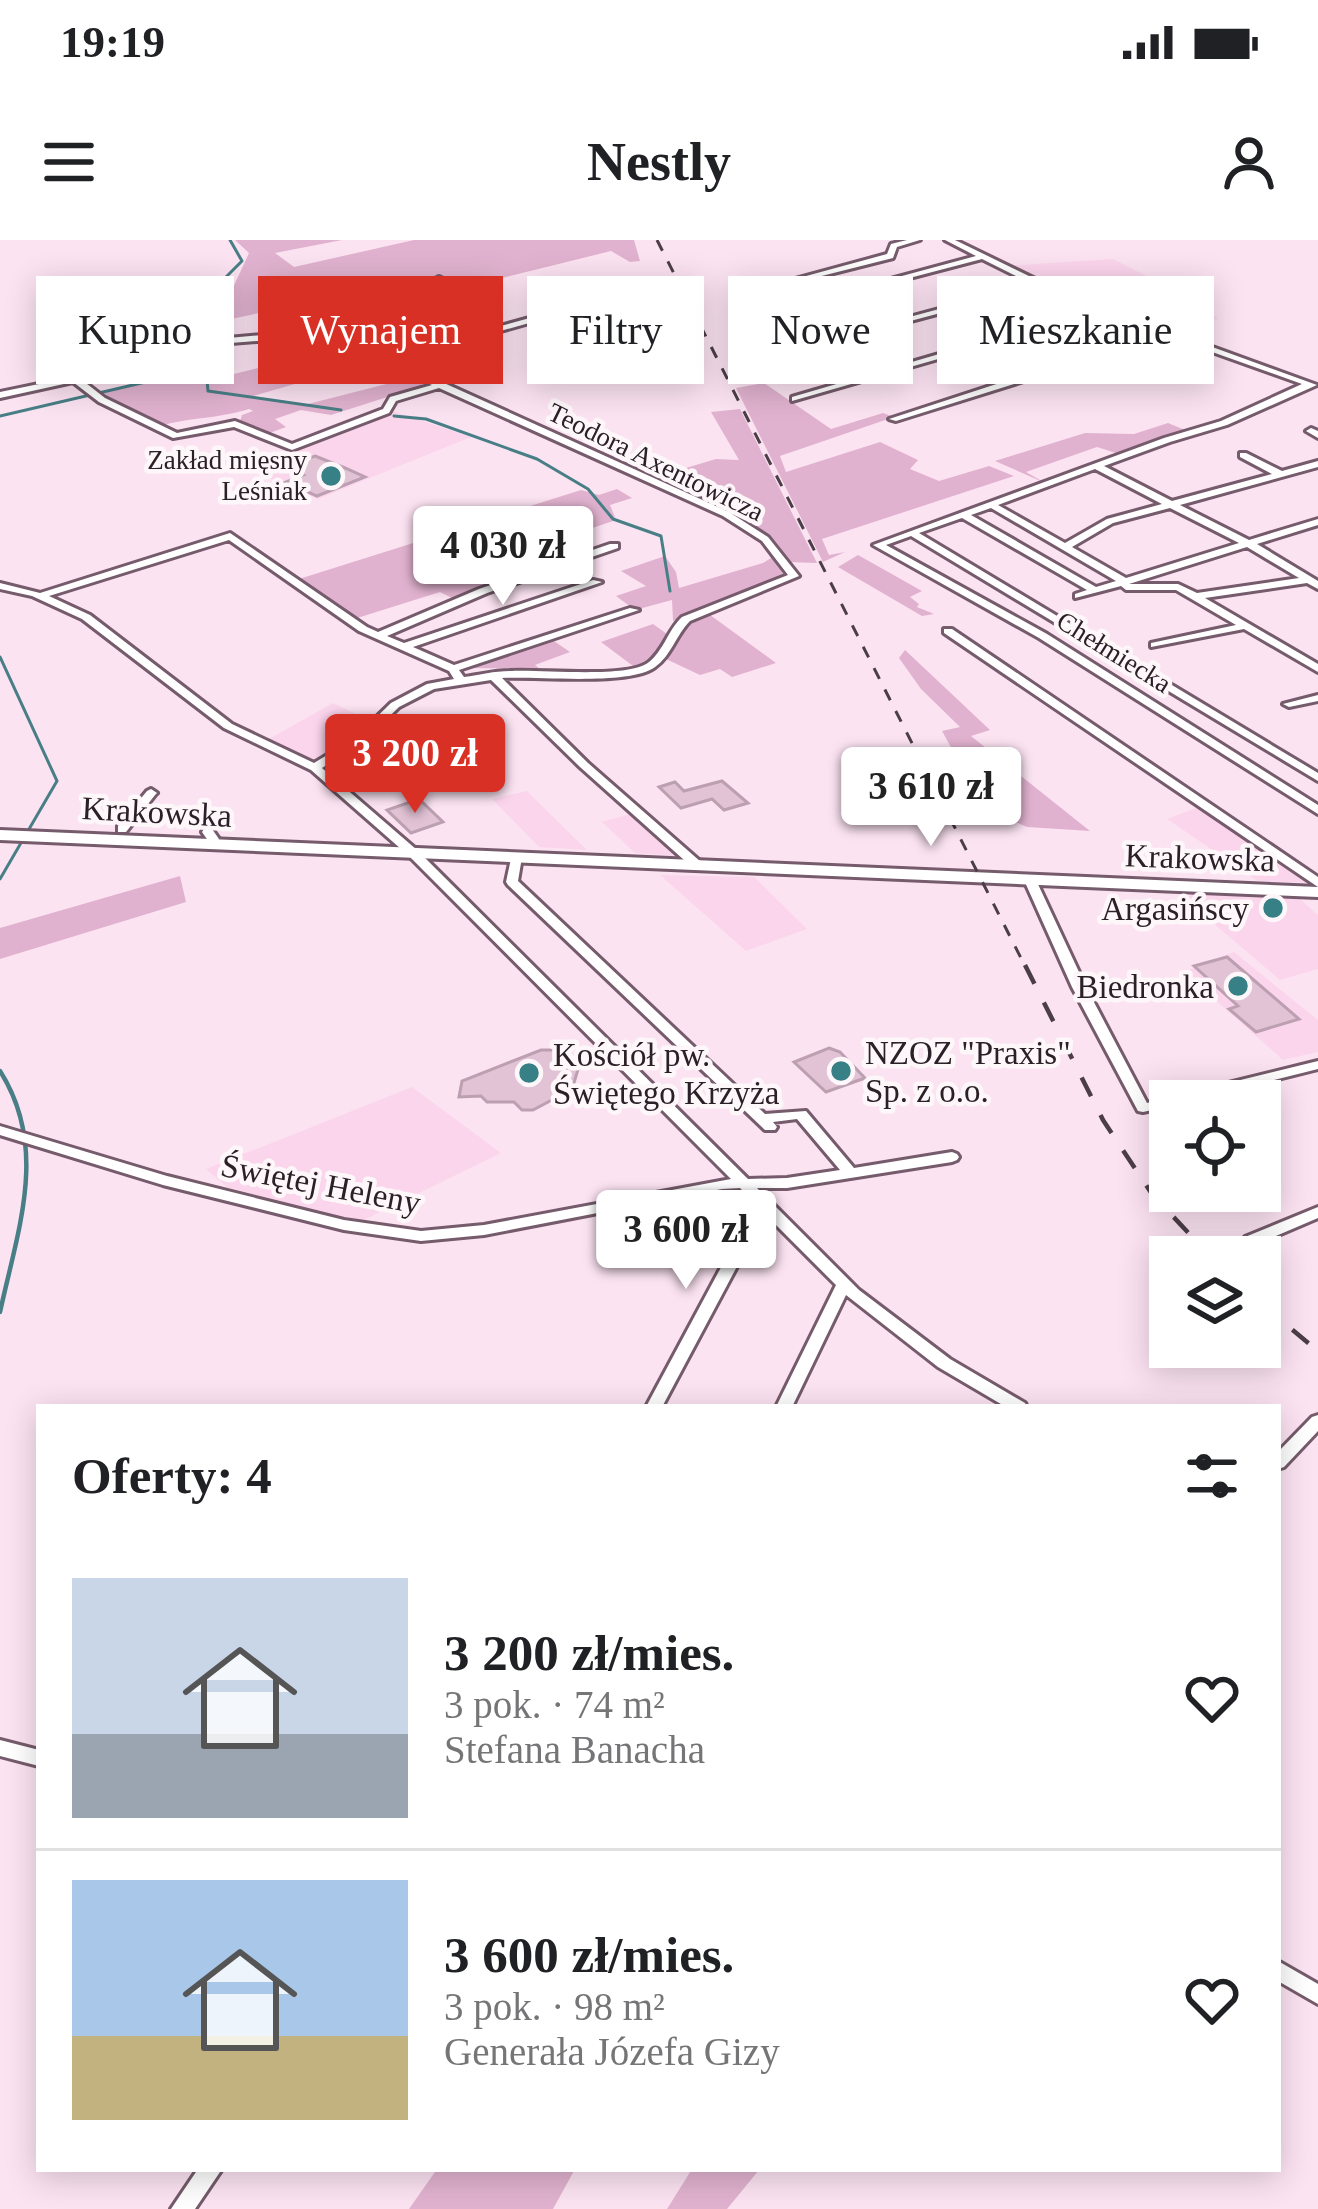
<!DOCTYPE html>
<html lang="pl">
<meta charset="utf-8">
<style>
body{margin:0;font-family:"Times New Roman",serif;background:#f2f2f2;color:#202124;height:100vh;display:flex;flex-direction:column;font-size:45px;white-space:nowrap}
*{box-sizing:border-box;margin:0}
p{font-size:39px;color:#757577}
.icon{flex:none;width:66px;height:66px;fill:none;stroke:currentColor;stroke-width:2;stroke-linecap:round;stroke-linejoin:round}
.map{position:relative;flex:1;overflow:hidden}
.side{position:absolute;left:36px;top:1164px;width:1245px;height:768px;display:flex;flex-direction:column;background:#fff;border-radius:0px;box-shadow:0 6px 30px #0003}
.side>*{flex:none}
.top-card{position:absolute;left:36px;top:36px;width:1248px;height:108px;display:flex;gap:24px}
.fabs{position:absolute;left:1149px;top:840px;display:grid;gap:24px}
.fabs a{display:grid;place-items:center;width:132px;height:132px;border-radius:0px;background:#fff;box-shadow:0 6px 30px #0003;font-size:60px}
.price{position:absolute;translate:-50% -102px;padding:0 27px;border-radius:12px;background:#fff;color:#222;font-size:39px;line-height:78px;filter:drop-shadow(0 3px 6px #0008)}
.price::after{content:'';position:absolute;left:50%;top:72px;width:36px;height:27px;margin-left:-18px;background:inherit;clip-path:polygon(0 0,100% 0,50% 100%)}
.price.selected{background:#d93025;color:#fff}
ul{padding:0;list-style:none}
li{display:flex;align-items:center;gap:36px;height:300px;padding:0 36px}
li+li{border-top:3px solid #e0e0e0}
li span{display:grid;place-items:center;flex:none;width:336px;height:240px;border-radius:0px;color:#555}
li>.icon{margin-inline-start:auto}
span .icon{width:144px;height:144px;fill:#fffc;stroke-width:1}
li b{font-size:51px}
h2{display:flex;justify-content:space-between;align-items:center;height:144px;padding:0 36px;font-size:51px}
.pill{padding:0 42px;border-radius:0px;background:#fff;box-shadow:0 6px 30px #0003;font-size:42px;line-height:108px}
.pill.selected{background:#d93025;color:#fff}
.status{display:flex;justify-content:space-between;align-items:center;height:84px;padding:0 60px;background:#fff;direction:ltr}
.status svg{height:33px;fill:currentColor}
header{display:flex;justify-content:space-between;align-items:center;height:156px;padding:0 36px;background:#fff;font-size:54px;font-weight:700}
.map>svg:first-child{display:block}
.built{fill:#fbd5ec}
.green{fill:#e1b2cf}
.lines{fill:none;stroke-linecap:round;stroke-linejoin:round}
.stream-far1{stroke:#487e85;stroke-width:3}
.stream{stroke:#487e85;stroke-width:4.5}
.building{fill:#e1c3d5;stroke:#bc9fb0;stroke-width:3}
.street-casing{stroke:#755b6b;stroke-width:6}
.secondary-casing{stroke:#755b6b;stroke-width:6}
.street{fill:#fff;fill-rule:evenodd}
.secondary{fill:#fff;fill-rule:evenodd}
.rail-far1{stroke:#4c3e47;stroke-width:3;stroke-dasharray:12 12;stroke-linecap:butt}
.rail{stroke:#4c3e47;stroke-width:4.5;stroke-dasharray:21 21;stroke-linecap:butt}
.poi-dot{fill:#378085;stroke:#fdf7fa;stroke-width:4.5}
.labels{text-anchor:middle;stroke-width:9;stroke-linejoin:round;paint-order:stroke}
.far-poi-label{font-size:27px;fill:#2b2027;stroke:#fdf7fa;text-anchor:end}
.far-street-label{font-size:27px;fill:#2b2027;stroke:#fdf7fa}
.street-label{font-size:33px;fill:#2b2027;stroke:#fdf7fa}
.poi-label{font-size:33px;fill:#2b2027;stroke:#fdf7fa;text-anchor:end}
</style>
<div class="status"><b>19:19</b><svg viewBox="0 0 49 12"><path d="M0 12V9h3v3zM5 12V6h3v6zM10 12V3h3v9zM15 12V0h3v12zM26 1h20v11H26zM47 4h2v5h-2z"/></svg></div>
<header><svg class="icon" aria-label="menu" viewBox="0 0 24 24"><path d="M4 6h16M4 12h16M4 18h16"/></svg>Nestly<svg class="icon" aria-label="person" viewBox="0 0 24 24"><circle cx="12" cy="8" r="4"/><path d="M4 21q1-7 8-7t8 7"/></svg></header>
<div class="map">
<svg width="1318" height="1969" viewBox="0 0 1318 1969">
<rect width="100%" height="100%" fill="#fce3f2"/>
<path class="built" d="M1113 19 1186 56 1219 79 1163 84 1003 26Z
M393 171 471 197 318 259 247 228Z
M333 463 368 480 332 514 313 521 267 500Z
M527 551 538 562 587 610 539 607 492 559Z
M1199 567 1294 631 1310 643 1258 641 1167 579Z
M634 573 680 616 635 613 602 582Z
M660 635 754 637 807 689 746 711Z
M1192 653 1300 659 1318 675V729L1280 740 1186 660Z
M1234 712 1318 780V812L1283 820 1184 732Z
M412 847 501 913 360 982 227 947 206 929Z"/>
<path class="green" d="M235 0H342L275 13 294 27 414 0H634L640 21 630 22 611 11 450 51 433 36 217 82 249 13Z
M303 117 322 124 281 135 287 139 318 131 333 133 253 156 304 165 414 137 431 143 331 175 301 170 275 179 286 187 267 194 240 181 242 175 253 171 249 169C217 179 191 177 160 186L98 153 188 131 214 139Z
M764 143 831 189 883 173 894 177 780 216 786 232 880 202 918 220 910 229 939 241 989 226 1014 236 822 299 829 315 845 312 823 322 736 148Z
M740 169 817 323 788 322 755 287 659 236 716 219 739 220 711 172Z
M1168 183 1190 192 1119 214 1097 207 1026 232 1045 243 995 221 1085 193 1134 194Z
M617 249 632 258 610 265 616 280 516 314 539 330 454 359 440 352 354 379 299 339 581 250 599 255Z
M763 304 783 334 679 379 673 381 672 360 635 370 616 356 646 346 621 331 665 316 676 332 679 348 763 323 771 318Z
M858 315 922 351 910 357 919 364 917 367 934 374 922 376 838 327Z
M706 372 776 423 732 437 720 429 700 435 666 419 682 385Z
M653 384 667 394 660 414 637 429 601 402Z
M551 399 570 412 535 425 540 429 467 428Z
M905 410 990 490 971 496 1090 591 1027 587 1001 576 990 578 942 491 960 487 921 449 899 418Z
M180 636 186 662 0 719V688Z
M437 1929H575L553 1969H409Z
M692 1929H758L759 1930 727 1969H667Z"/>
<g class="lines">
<path class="stream-far1" d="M183 131 207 140 208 151 341 170
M0 176 150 141 191 125 206 109 220 43 242 21 230 0
M394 176 426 179 537 219 588 249 613 279 661 296 670 351
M0 417 57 541 0 639"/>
<path class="stream" d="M0 831C49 908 18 989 0 1072"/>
</g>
<path class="building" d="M315 216 345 228 365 237 317 256 286 242 303 235 285 227Z
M722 541 748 563 724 570 712 559 681 568 659 547 675 542 684 551Z
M419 559 443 582 411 593 387 570Z
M1227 717 1299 779 1256 792 1229 769 1238 766 1194 726Z
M829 808 840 812 865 838 826 852 794 822Z
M541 810H564L579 826 574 843 559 849 561 855 533 870H522L514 862H487L481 856 459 857 462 841Z"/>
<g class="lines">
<g class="street-casing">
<path id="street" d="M907 0H920L897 7 893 18 766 50 762 48 887 14 891 4Z
M945 0H955L1064 53 1317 145 1227 185 1170 202 1104 226 1172 261 1272 234 1240 217V213H1246L1282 231 1318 221V227L1180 265 1249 300 1318 279V285L1257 304 1318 341V349L1307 343 1205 358 1318 424V432L1244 389 1151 407V403L1236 385 1176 350H1126L1121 346 1075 358V354L1087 350 962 278 919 293 1318 533V541L911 296 886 305 1047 394 1318 565V574L1039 398 873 305 1164 198 1221 181 1302 144 1201 108 1105 131 1059 130 896 181 889 179 1058 124 1105 125 1193 105 1101 72 792 161V157L1093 69 1038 47 787 114V110L1032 44 982 19 791 69 787 67 976 16ZM1095 229 1162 264 1107 279 1065 303 998 265ZM991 268 1116 341 1096 347 971 275ZM1170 268 1239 303 1126 338 1072 307 1113 283ZM1247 307 1299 338 1197 353 1178 344H1129Z
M439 37 443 39C450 66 447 85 428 106L642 47V51L391 122 444 143 729 272 768 297 799 336 690 381C676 395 671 416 655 427 630 446 537 436 502 438L588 523 701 622V628H693L580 527 491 440 434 449 399 467 363 502 322 528 417 610 748 939 787 938 840 930 797 879 773 882 777 887 775 890H765L508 645 506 642 512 614H520L522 617 518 641 765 874 806 871 854 928 952 912 957 914 959 917 957 920 952 922 787 948H757L859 1050 950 1119 1025 1163 1027 1167H1006L938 1127 846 1055 792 1167H776L836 1045 765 974 662 1167H646L755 964 740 948 722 949 484 995 421 1001 344 990 163 945 0 895V886L167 936 344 980 421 991 484 985 731 939 409 616 311 530 224 488 82 379 32 356 0 349V343L40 353 230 293 367 387 378 392 479 349 610 304H618V308L487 353 387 396 404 403 593 340 602 342 413 407 454 425 630 368 639 370 459 430 464 437C480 435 494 431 510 431 540 429 629 439 649 422 664 410 668 390 682 377L788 335 762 301 723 276 439 148 396 161 389 173 292 210 234 187 173 198 99 162 73 142 0 158V152L68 138 72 134 77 136 141 123 217 99 296 92 382 120 417 110 431 93 439 68 435 39ZM295 98 403 132 432 145 390 157 383 169 292 204 235 181 177 193 105 158 82 140 146 127 218 104ZM229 300 359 391 449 431 454 439 427 444 391 463 355 498 314 523 232 484 90 375 49 356Z
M1311 188 1318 191V198L1306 191Z
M944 389H952L1318 637V647L944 393Z
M1318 455V461L1289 467 1283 464Z
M151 549 157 553 155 555 126 592H118V586L147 551Z
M208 588 212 589 219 599 217 602H209L202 592 204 589Z
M1030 636 1036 640 1086 747 1147 863 1318 821V829L1190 861H1170V866L1143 872 1138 871 1072 747 1024 640Z
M1318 967V978L1255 1005 1250 1006 1242 1001 1245 997Z
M1318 1175V1191L1284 1227 1278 1229V1212L1312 1177Z
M0 1500 39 1510V1526L0 1516Z
M1278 1721 1318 1744V1764L1278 1741Z
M198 1929H222L195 1969H171Z"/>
</g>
<g class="secondary-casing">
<path id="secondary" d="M0 590 1318 647V657L0 600Z"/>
</g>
<use href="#street" class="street"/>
<use href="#secondary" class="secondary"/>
<path class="rail-far1" d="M657 0 1026 728"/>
<path class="rail" d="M1025 725 1103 880 1152 954 1211 1017
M1260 1063 1318 1111"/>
</g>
<g class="poi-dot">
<circle cx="331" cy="236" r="12"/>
<circle cx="1273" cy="668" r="12"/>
<circle cx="1238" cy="746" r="12"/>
<circle cx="841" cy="831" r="12"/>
<circle cx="529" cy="833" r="12"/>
</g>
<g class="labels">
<g class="far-poi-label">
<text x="307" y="229">Zakład mięsny<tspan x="307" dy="31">Leśniak</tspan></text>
</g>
<g class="far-street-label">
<text transform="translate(656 222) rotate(26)" y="9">Teodora Axentowicza</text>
<text transform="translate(1114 412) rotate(32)" y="9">Chełmiecka</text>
</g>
<g class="street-label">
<text transform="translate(157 571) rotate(3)" y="12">Krakowska</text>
<text transform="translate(1200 617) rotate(2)" y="12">Krakowska</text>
<text transform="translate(321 943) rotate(11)" y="12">Świętej Heleny</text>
</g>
<g class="poi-label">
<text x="1249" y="680">Argasińscy</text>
<text x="1214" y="758">Biedronka</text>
<text x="865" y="824" text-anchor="start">NZOZ "Praxis"<tspan x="865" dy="38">Sp. z o.o.</tspan></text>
<text x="553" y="826" text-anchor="start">Kościół pw.<tspan x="553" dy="38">Świętego Krzyża</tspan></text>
</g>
</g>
</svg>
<div class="fabs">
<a><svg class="icon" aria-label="locate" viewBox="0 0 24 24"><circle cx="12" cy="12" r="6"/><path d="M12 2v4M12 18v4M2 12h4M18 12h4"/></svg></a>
<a><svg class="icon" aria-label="layers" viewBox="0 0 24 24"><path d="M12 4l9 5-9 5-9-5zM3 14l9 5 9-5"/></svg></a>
</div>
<b class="price" style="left:503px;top:368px">4 030 zł</b>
<b class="price selected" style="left:415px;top:576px">3 200 zł</b>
<b class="price" style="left:931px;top:609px">3 610 zł</b>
<b class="price" style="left:686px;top:1052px">3 600 zł</b>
<div class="top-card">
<a class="pill">Kupno</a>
<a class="pill selected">Wynajem</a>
<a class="pill">Filtry</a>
<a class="pill">Nowe</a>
<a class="pill">Mieszkanie</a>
</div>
<section class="side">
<h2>Oferty: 4<svg class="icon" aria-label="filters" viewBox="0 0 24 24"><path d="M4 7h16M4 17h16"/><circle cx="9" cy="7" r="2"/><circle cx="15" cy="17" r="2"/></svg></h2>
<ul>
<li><span style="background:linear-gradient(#c9d6e8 65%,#9aa5b1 0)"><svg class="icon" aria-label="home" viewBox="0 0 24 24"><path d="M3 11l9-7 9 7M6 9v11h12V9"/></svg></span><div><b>3 200 zł/mies.</b><p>3 pok. · 74 m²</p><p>Stefana Banacha</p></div><svg class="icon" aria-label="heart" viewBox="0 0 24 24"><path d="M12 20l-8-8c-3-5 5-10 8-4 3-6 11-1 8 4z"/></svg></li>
<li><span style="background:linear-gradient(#a9c7e8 65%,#c2b280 0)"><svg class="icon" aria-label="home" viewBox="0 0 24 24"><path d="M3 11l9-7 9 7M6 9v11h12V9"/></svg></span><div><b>3 600 zł/mies.</b><p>3 pok. · 98 m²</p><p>Generała Józefa Gizy</p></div><svg class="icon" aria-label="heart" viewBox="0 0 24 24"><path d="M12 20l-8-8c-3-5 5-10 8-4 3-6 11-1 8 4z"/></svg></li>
</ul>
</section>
</div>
